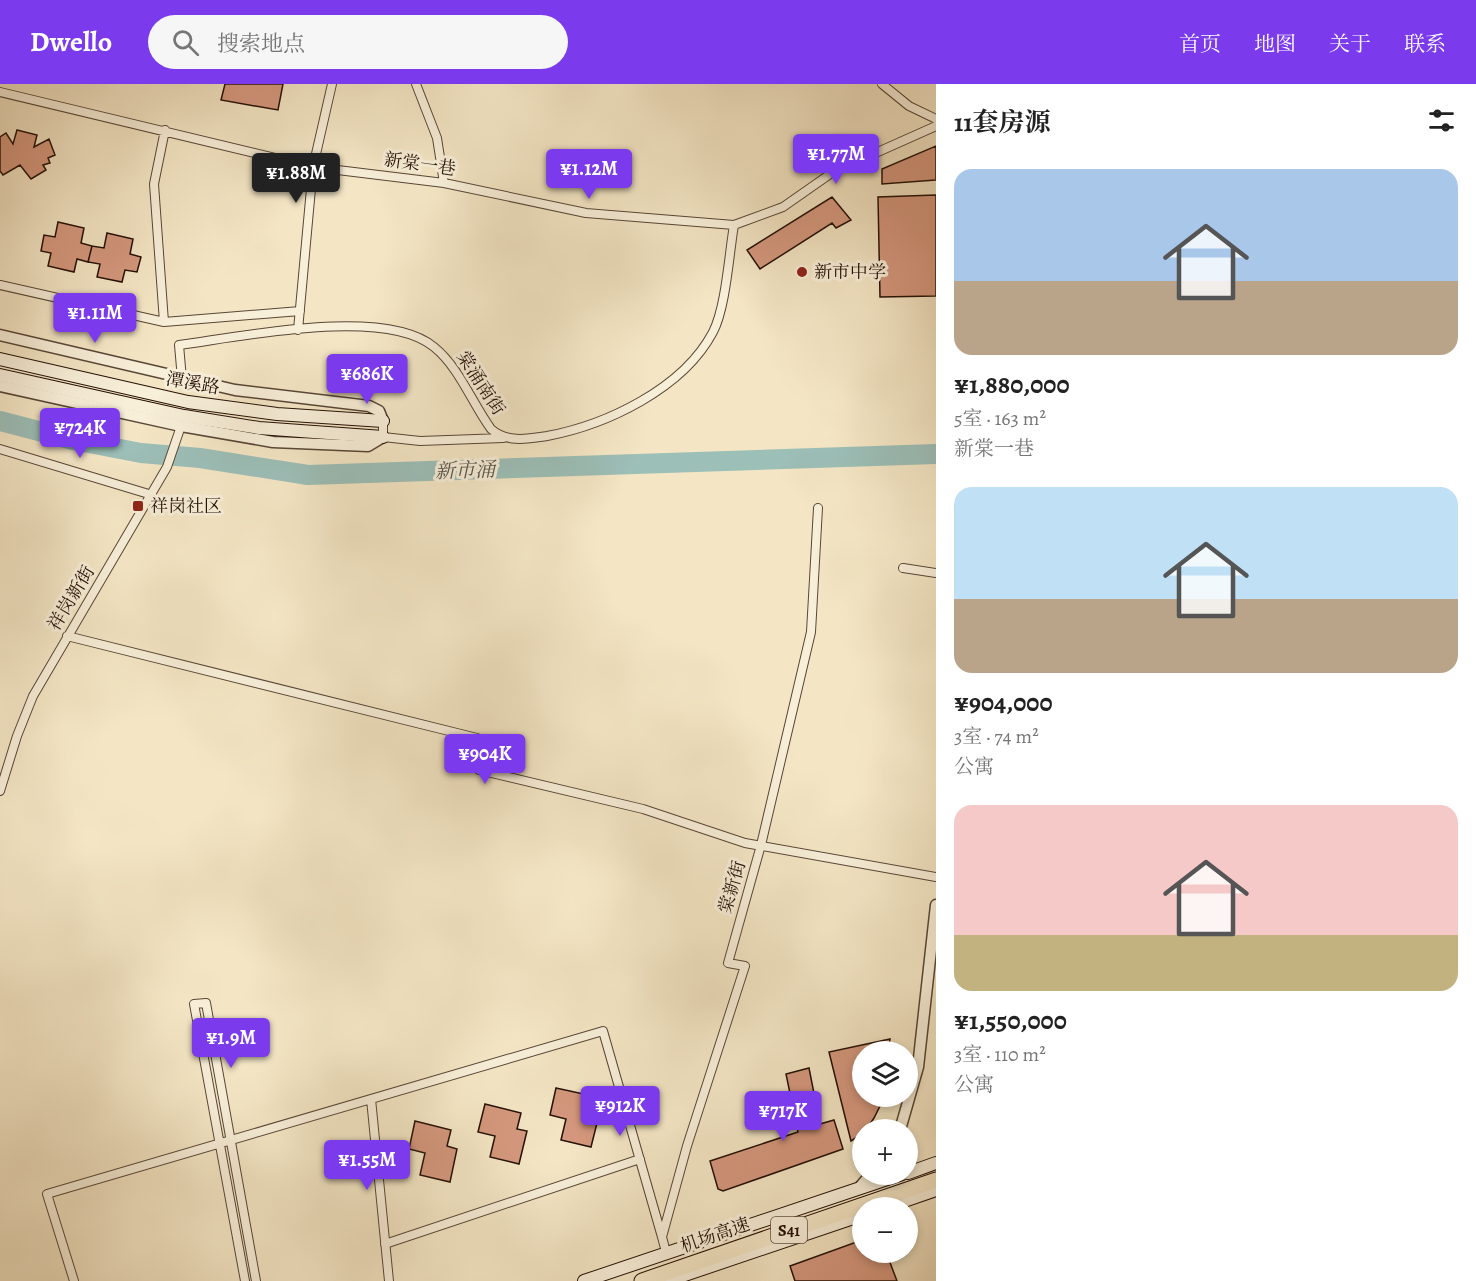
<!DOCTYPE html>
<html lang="zh">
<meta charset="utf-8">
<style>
body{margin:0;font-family:Alegreya,"Noto Serif SC",serif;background:#f6f6f6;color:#222;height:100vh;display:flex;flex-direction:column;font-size:22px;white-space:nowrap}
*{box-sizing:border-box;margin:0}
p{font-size:20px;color:#767676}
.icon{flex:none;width:33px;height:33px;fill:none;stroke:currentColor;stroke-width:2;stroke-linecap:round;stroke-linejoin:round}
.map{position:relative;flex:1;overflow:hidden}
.panel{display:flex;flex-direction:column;background:#fff;width:540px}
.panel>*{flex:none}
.fabs{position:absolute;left:852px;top:957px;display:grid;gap:12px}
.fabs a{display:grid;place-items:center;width:66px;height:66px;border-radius:50%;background:#fff;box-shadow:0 3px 9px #0003;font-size:30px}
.price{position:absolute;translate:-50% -51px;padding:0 14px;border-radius:6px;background:#7c3aed;color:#fff;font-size:20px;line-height:39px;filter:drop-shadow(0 2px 3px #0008)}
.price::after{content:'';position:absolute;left:50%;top:36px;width:18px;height:14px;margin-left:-9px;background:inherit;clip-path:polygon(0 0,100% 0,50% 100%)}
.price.active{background:#222;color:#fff}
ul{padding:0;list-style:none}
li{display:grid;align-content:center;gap:12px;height:318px;padding:0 18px}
li span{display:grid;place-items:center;height:186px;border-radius:18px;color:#555}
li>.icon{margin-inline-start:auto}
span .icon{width:108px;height:108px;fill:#fffc;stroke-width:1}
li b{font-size:26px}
h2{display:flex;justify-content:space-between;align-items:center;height:72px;padding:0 18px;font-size:26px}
header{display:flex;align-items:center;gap:36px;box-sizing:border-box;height:84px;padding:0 30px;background:#7c3aed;color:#fff}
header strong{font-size:28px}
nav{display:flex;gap:33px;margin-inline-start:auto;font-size:21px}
.search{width:420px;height:54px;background:#f6f6f6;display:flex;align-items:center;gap:15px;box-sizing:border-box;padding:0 21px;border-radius:33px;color:#767676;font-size:22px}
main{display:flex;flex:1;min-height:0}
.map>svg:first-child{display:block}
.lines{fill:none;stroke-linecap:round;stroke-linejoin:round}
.river{stroke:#9cbfb8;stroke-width:20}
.building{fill:#d5987e;stroke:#241006;stroke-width:1.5}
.minor-casing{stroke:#584636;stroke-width:10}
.tertiary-casing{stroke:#584636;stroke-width:13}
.secondary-casing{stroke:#241006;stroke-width:14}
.motorway-casing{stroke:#241006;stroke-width:17}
.minor{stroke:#f8efd9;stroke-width:8}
.tertiary{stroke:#f8efd9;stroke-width:10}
.secondary{stroke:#f8efd9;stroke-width:12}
.motorway{stroke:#f4e6c5;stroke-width:15}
.poi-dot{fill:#8f2418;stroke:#f8efd9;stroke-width:2}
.labels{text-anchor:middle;stroke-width:6;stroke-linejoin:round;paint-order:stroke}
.shield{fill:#f8efd9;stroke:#645345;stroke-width:1.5}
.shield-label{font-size:16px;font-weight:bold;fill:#241006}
.street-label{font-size:18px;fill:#241006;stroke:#f8efd9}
.poi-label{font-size:18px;fill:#241006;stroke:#f8efd9;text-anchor:start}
.water-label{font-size:20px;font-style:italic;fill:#54564d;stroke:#f8efd9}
</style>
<header>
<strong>Dwello</strong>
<div class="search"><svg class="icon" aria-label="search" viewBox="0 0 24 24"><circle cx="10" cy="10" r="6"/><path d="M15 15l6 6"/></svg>搜索地点</div>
<nav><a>首页</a><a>地图</a><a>关于</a><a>联系</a></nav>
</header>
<main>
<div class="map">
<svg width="936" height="1197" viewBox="0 0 936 1197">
<rect width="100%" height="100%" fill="#f4e6c5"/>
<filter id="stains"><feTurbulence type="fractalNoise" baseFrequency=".00333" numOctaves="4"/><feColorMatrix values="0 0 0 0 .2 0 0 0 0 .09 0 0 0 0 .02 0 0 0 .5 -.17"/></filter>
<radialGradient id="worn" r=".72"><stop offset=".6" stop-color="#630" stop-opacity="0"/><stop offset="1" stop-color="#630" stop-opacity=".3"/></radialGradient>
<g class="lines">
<path class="river" d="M0 337 73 356 141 369 200 374 308 391 936 370"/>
</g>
<path class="building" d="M225 0H283L278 26 221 16Z
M17 46 37 51 34 63 49 55 55 71 48 74 50 79 43 81 46 86 31 95 20 81 3 91 0 87V53L6 49 13 60Z
M936 62V96L882 100V85Z
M936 111V212L880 213 878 113Z
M832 113 851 136 836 144 832 139 760 185 747 166Z
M58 138 84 144 81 159 92 162 88 178 77 175 74 188 48 182 51 169 41 167 44 151 55 153Z
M107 149 133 155 130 170 141 173 137 188 125 186 122 198 97 193 100 180 88 178 92 162 104 164Z
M890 955 888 968H862V1012H884L883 1016 874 1034 866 1046H862V1050L851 1057 829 968Z
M809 984 820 1040 834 1036 843 1065 723 1107 718 1105 710 1077 798 1048 786 990Z
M556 1004 593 1012 589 1028 599 1031 591 1063 561 1056 566 1035 550 1031Z
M485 1020 521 1029 517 1045 527 1047 519 1080 490 1073 495 1052 478 1048Z
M415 1037 451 1046 447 1062 457 1065 450 1098 420 1091 425 1069 409 1065Z
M862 1156V1168H886L897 1197H795L790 1182Z"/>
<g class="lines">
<g class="minor-casing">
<path id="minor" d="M416 0 437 54 444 99
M882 0 909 22 936 35
M0 8 313 83 444 99 586 129 734 141 783 123 833 88 936 42
M0 201 164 238 300 227
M164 238 154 100 165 46
M298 246 313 83 332 0
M182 295 179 261C240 253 385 222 434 263 459 283 472 319 491 345 507 359 527 355 547 352 606 341 683 305 713 248 726 223 729 170 734 141
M383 337V353L420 357 503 354
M0 365 152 411
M903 484 936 489
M67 552 477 654 479 686 643 725 745 759 936 793
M0 707 17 652 33 612 167 383 181 342
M371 1015 389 1197
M385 1160 640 1075
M666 1168 662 1153 687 1062 745 882 728 879 761 761 811 548 818 424
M74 1197 47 1110 603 947 662 1153
M245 1197 194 920 206 919 256 1197"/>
</g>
<g class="tertiary-casing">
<path id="tertiary" d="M0 251 235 306 369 322 379 327 383 337
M0 302 181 342 273 358 368 362 383 353
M900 1046 918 983 936 821
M859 1104 871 1090"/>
</g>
<g class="secondary-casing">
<path id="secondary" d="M0 275 188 318 277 330 383 337
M0 291 184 332 259 344 383 353
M908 1089 936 1079
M884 1124 936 1106
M584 1197 902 1090
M667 1197 862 1131"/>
</g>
<g class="motorway-casing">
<path id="motorway" d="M642 1197 936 1096"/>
</g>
<use href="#minor" class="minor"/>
<use href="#tertiary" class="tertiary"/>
<use href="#secondary" class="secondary"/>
<use href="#motorway" class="motorway"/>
</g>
<g class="poi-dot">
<circle cx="802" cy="188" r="6"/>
<rect x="132" y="416" width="12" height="12" rx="3"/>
</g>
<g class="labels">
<rect class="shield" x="771" y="1133" width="36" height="26" rx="4.5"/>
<g class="shield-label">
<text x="789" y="1152">S41</text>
</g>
<g class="street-label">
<text transform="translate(420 80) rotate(8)" y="6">新棠一巷</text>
<text transform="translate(193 299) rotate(10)" y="6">潭溪路</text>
<text transform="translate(481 299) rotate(57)" y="6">棠涌南街</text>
<text transform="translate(71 514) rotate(-59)" y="6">祥岗新街</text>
<text transform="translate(732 803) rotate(-74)" y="6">棠新街</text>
<text transform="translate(715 1151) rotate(-19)" y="6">机场高速</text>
</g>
<g class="poi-label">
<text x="814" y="194">新市中学</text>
<text x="150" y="428">祥岗社区</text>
</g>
<g class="water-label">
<text transform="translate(465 386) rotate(-2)" y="7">新市涌</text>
</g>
</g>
<rect width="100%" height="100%" filter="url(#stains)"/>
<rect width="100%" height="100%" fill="url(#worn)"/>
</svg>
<div class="fabs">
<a><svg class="icon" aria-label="layers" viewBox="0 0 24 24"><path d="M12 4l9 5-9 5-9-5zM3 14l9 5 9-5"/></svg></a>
<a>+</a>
<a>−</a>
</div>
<b class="price" style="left:836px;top:101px">¥1.77M</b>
<b class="price" style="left:589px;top:116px">¥1.12M</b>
<b class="price active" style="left:296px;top:120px">¥1.88M</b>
<b class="price" style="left:95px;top:260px">¥1.11M</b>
<b class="price" style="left:367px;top:321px">¥686K</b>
<b class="price" style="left:80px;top:375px">¥724K</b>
<b class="price" style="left:485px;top:701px">¥904K</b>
<b class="price" style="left:231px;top:985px">¥1.9M</b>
<b class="price" style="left:620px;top:1053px">¥912K</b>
<b class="price" style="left:783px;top:1058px">¥717K</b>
<b class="price" style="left:367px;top:1107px">¥1.55M</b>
</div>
<section class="panel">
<h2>11套房源<svg class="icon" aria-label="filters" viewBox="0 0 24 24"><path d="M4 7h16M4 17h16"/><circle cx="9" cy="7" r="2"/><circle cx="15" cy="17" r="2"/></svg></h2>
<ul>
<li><span style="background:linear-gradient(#a9c7e8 60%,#b9a48a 0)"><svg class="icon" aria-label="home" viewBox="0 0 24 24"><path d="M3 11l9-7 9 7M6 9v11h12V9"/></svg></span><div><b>¥1,880,000</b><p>5室 · 163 m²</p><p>新棠一巷</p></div></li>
<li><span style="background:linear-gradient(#bfe0f5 60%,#b9a48a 0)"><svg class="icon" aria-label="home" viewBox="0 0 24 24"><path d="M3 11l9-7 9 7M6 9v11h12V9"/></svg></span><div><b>¥904,000</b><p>3室 · 74 m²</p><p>公寓</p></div></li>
<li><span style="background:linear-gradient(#f6c9c9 70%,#c2b280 0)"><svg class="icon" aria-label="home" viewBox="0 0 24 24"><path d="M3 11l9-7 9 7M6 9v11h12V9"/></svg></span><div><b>¥1,550,000</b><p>3室 · 110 m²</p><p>公寓</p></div></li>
</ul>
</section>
</main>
